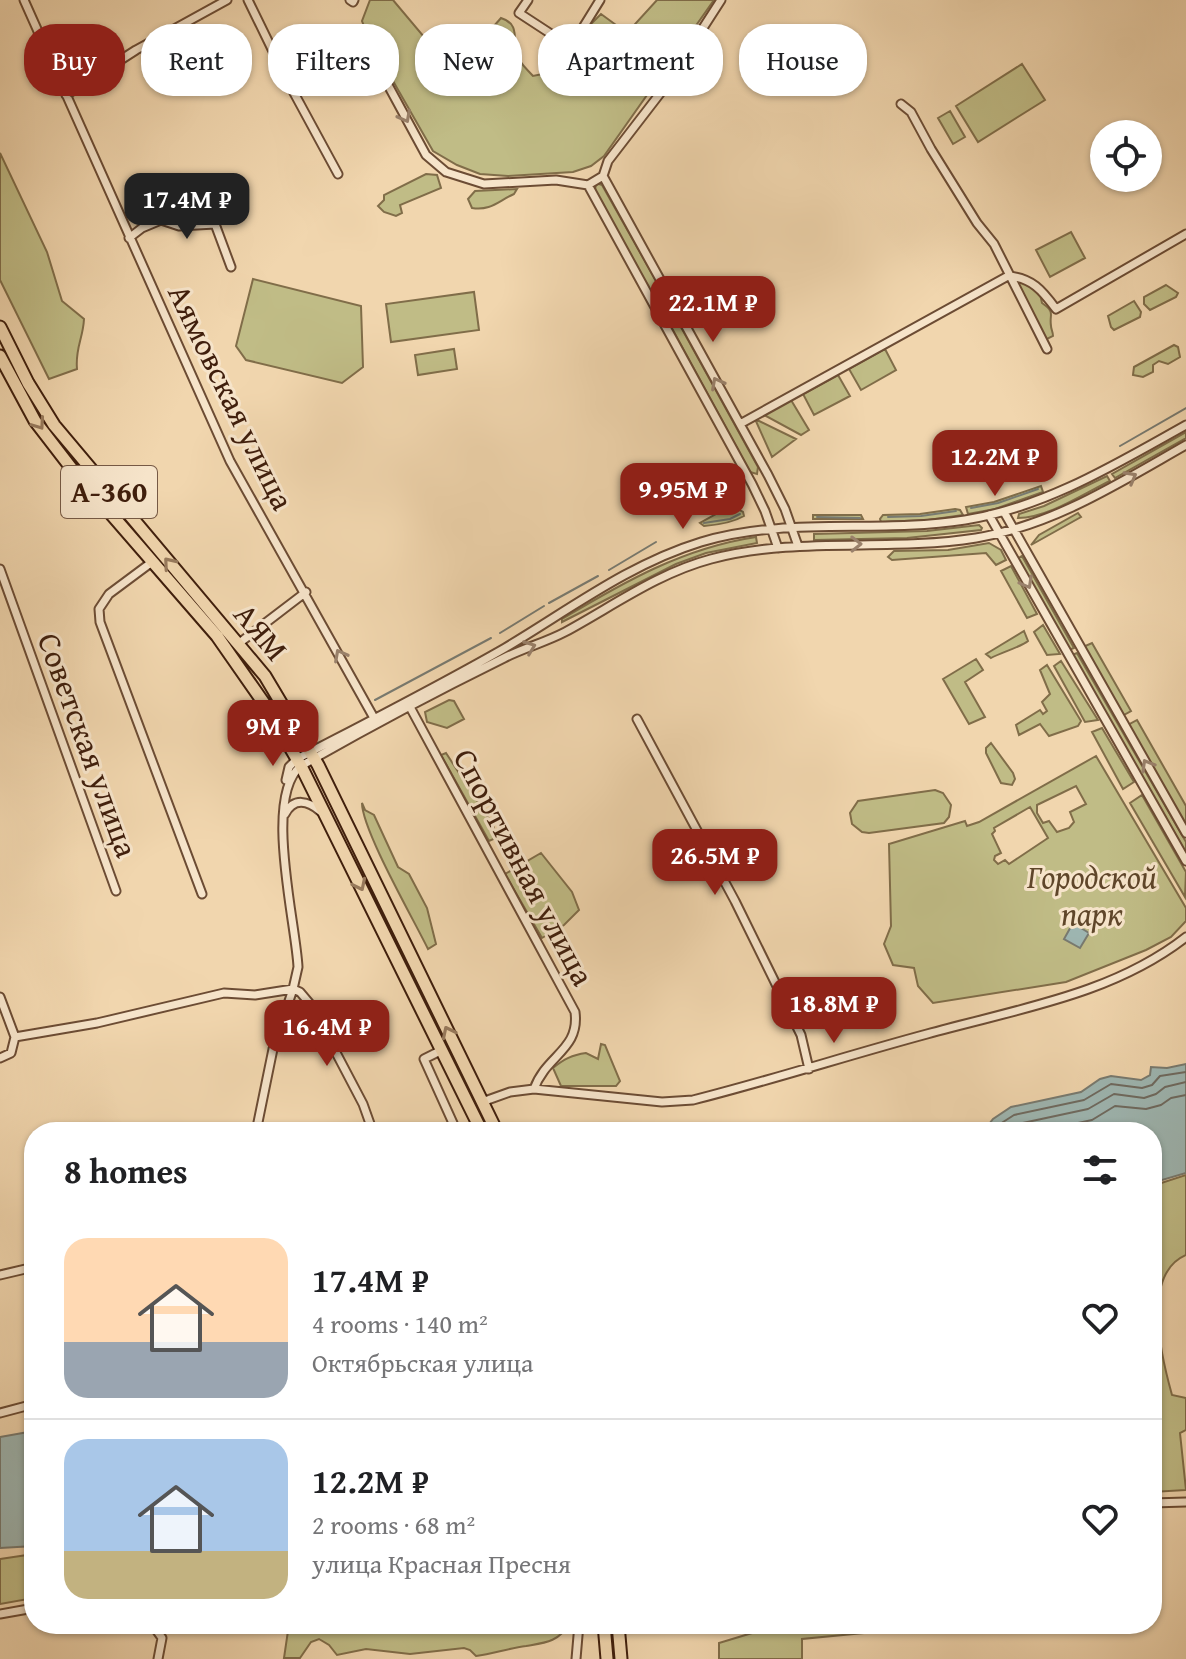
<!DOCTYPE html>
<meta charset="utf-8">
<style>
body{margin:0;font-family:"Gentium Book Plus",serif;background:#f2f2f2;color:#202124;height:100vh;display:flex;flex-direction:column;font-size:30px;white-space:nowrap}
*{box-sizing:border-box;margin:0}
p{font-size:26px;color:#757577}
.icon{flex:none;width:44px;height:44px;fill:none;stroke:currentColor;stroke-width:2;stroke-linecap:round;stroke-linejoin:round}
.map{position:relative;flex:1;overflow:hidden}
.details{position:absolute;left:24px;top:1122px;width:1138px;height:512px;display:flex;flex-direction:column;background:#fff;border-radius:32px;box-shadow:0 2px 6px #0004}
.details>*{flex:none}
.banner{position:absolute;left:24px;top:24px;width:1138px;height:72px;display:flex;gap:16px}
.tools{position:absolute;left:1090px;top:120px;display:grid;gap:16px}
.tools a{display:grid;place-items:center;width:72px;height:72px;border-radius:50%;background:#fff;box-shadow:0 2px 6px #0004;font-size:40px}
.price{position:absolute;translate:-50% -68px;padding:0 18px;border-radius:16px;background:#8f2418;color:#fff;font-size:26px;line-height:52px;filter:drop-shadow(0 2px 4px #0008)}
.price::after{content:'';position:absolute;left:50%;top:48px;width:24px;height:18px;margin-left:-12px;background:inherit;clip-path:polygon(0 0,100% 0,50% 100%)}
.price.on{background:#222;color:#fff}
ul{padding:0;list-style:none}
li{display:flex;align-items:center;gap:24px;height:200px;padding:0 40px}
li+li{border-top:2px solid #e0e0e0}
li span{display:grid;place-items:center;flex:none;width:224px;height:160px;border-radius:24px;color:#555}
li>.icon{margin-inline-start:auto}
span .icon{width:96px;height:96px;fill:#fffc;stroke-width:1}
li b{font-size:34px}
h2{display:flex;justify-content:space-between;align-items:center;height:96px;padding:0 40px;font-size:34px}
.tag{padding:0 28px;border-radius:32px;background:#fff;box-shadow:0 2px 6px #0004;font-size:28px;line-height:72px}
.tag.on{background:#8f2418;color:#fff}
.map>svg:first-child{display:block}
.green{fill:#c0bc86;stroke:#806d49;stroke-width:2;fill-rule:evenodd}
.water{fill:#9eb7b3;stroke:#787a70;stroke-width:2}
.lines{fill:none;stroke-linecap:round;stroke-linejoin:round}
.shore{stroke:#6e6a60;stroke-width:2}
.stream{stroke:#787a70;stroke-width:2}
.minor-casing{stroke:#6c4c34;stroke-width:11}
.highway-casing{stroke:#3f1e0c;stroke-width:15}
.minor{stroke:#f6e4ca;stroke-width:7}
.highway{stroke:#f1d6ae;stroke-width:11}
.oneway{stroke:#9a816b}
.oneway2{stroke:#987a5d}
.labels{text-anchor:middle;stroke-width:6;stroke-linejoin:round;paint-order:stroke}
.shield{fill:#f6e4ca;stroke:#765945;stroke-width:2}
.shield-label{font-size:30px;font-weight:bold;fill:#3f1e0c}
.street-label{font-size:32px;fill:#3f1e0c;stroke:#f6e4ca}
.park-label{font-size:32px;font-style:italic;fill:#5f462a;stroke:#f6e4ca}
</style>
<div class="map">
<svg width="1186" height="1659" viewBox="0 0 1186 1659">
<rect width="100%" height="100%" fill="#f1d6ae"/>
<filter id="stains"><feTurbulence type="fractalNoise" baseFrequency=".0025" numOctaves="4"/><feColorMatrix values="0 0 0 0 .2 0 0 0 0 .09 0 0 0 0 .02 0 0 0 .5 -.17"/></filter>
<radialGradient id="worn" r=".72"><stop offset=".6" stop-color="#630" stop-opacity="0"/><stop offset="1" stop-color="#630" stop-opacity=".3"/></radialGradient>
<path class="green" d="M370 0H393L445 62 458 67 501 18C520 24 513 38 516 53 518 62 527 69 533 76L557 71 569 56 584 48V31L601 14 627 33 657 0H714L604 156 591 166 573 172 508 176 480 174 457 165 433 151 369 39 362 21Z
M1022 64 1045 100 978 142 956 106Z
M950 111 965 137 953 144 938 118Z
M0 153 47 252 62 301 84 319C83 339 75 348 77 369L49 379 0 280Z
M426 174 437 175 441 188 400 205 402 213 396 216 384 212 378 206 384 200V195Z
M596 183 602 185 668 302 666 308H660L595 190Z
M517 189 514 194C498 201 491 211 472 208L468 199 475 191Z
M1071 232 1085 258 1050 277 1036 250Z
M253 279 361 306 363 367 342 383 246 360 236 346Z
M1023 280 1040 294 1042 303C1056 313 1049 313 1051 326 1051 329 1053 332 1053 336L1045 340 1019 293 1018 282Z
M1166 285 1178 293 1176 297 1150 310 1144 304V297Z
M474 292 479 330 391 342 386 304Z
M1134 301 1141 312 1140 317 1114 330 1111 327 1108 316Z
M668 316 676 318 758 467 757 474 750 472 668 321Z
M1174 345 1178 347 1180 357 1168 364 1159 361 1153 365V372L1143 377 1133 375 1134 367Z
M454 349 457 369 418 375 415 355Z
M885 349 896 370 861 390 849 369Z
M838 375 850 396 814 415 803 394Z
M791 400 809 430 801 435 764 415Z
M755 419 796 439 772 457Z
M1186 432V438L1115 478 1112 474Z
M1107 476 1110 481C1083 494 1048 518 1018 518L1019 514 1044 506Z
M1041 486 1043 492 995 509 968 514 966 507 994 502Z
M734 507 743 512 744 516C732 523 717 525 704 526L700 523 727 508Z
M955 509 960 510 963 515 928 520 881 522 880 519 883 515 920 514Z
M1078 513 1081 517 1031 545 1039 535Z
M813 515H861L863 519H813Z
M979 525 982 528 981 530 907 538 814 540V534L927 531Z
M756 537 757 543 706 553 676 564 562 622V619C624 582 683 548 756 537Z
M989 543 1001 550 1006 560 996 565 986 553 892 560 888 557 894 551 948 550Z
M1022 556 1074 648 1069 650 1017 559Z
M1011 566 1037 614 1027 618 1001 571Z
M1043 625 1060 654 1047 655 1034 632Z
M1024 631 1028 641C1023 646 1000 653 991 658L986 654Z
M1092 643 1131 711 1122 716 1083 647Z
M1077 653 1186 842V853L1072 655Z
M976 659 983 670 965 682 985 717 969 724 943 679Z
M1061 661 1098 720 1085 722 1054 666Z
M1047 665 1081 721 1078 726 1049 736 1040 724 1019 735 1016 725 1040 710 1043 714 1047 711 1042 702 1050 694 1040 670Z
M449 700 454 701 464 719 447 728 427 722 425 712Z
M1137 720 1186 806V825L1128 725Z
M1102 728 1134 782 1123 789 1092 732Z
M991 743 1013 773 1015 779 1012 785 1001 783 986 753V748Z
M446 753 493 825 496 838 489 841 441 755Z
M1096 756 1186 908V921L1171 937 1146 950 1066 982 933 1003 918 986 914 968 893 965 884 944 891 926 889 844 965 821 967 826 979 822ZM1076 786 1086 804 1070 812 1074 822 1069 828 1057 832 1049 821 1043 823 1037 813V805ZM1030 807 1048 838 1009 864 1005 860 998 864 994 860 995 856 1001 853 992 834 995 831 994 828Z
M935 790 943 793 951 805 949 817 944 823 869 833 862 832 852 824 850 813 858 801Z
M1142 795 1186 872 1185 897 1130 803Z
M362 803 365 810 374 815 398 867 409 874 427 908 436 944 428 949C414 920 362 830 362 803Z
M541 853 572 892 579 910 564 925 542 938 505 874Z
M601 1044 605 1045 620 1081 616 1086H561L553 1068C564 1059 572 1055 586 1053L598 1059Z
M1186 1175V1255C1140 1275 1162 1359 1172 1395L1186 1398V1430L1180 1433 1186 1490 1152 1492V1186Z
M34 1554V1598L0 1604V1559Z
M289 1624H568C560 1642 543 1643 526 1646 509 1648 493 1654 476 1656L470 1650 464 1648 410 1654 366 1649 337 1655 329 1645 319 1639 311 1642 300 1658H284Z
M764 1624H909L905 1629 802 1639V1659H719V1643L752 1633Z"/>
<path class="water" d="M1073 923 1089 933 1080 948 1064 939Z
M1186 1064V1173L1152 1183V1132H983L993 1119 1011 1107 1081 1092 1100 1079 1111 1076 1141 1080 1150 1075 1151 1067 1167 1068Z
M34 1431V1546L0 1548V1437Z"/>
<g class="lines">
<path class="shore" d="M995 1132 1000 1124 1014 1115 1084 1100 1111 1084 1142 1088 1152 1085 1160 1076 1186 1072
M1007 1132 1018 1124 1088 1109 1114 1094 1144 1098 1156 1094 1165 1087 1186 1082
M1036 1132 1092 1120 1115 1106 1146 1109 1161 1105 1171 1098 1186 1095"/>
<path class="stream" d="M1120 446 1186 408
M971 508 998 503 1038 489
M817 517 860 518
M888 517 921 516 956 511
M704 523 730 519 740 514
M609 570 656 542
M549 603 598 576
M500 633 544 606
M375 700 491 638"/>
<g class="minor-casing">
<path id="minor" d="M24 0 230 461 374 718
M248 0 287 80 338 174
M350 0 353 2 354 0
M528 0 519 13 571 47 600 0
M287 80 343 52 358 49 370 57 382 74 426 155 446 172 484 184 556 180 588 185 603 176 608 161 665 87 721 0
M66 95 136 50 227 0
M901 104 911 112 931 149 977 223 994 244 1047 349
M603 176 768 475 785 509 798 546
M588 185 752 484 765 511 778 548
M129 238 142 228 161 220 179 226 215 224 231 267
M740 424 1008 276C1032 278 1042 290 1056 309L1186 234
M1004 512 1186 833
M989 515 1186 861
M152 562 109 594 99 609 100 622 202 894
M0 569 116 891
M238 644 306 592
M410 707 575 1012C580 1050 546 1055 534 1089
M637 719 735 901 801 1035 809 1069
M286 780 289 767 297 759C366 723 437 687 505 648 569 610 629 564 701 542 787 516 877 534 965 520 1046 507 1116 464 1186 425
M285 814C294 797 308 801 320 811
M0 997 15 1037
M15 1037 97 1023 224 993 255 995 293 989 300 992 311 1005 363 1104 373 1132
M440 1051 424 1059 457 1132
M0 1058 11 1053 15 1037
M482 1102 510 1092 534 1089 662 1102 693 1100C772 1080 849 1055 927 1034 1016 1009 1112 995 1186 937
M256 1132 273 1049 293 989 298 967C296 923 263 796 301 766 367 728 435 692 504 658 524 648 546 642 565 632 613 606 658 573 711 559 798 536 888 552 976 538 1054 525 1119 483 1186 445
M0 1275 34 1267
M0 1413 34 1404
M1152 1503 1186 1502
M0 1614 34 1608
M152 1624 162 1638 158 1659
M576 1659 579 1624"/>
</g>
<g class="highway-casing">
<path id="highway" d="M0 327 28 383 54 425 265 676 318 765 497 1132
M0 356 35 421 72 469 217 636 268 709 301 766 482 1132
M604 1624 607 1659
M618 1624 621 1659"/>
</g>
<use href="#minor" class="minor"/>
<use href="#highway" class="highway"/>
</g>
<defs><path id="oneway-chevron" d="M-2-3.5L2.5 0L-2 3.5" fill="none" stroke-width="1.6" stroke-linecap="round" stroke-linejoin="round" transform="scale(2)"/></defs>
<g class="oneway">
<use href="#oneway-chevron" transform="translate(405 117) rotate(62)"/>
<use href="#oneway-chevron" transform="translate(717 383) rotate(-118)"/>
<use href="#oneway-chevron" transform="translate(1131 477) rotate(-29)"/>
<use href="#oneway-chevron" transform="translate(856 544) rotate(-1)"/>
<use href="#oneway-chevron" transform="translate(1027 583) rotate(61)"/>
<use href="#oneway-chevron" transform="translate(530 647) rotate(-21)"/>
<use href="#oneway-chevron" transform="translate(340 655) rotate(-118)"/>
<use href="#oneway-chevron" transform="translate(1147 765) rotate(-120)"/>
</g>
<g class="oneway2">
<use href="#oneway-chevron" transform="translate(39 424) rotate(55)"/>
<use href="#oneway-chevron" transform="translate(169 563) rotate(-130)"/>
<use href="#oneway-chevron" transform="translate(360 885) rotate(64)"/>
<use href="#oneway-chevron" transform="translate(448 1032) rotate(-116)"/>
</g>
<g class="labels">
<rect class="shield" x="61" y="466" width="96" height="52" rx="6"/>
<g class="shield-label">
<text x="109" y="502">А-360</text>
</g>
<g class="street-label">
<text transform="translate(231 397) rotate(64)" y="11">Аямовская улица</text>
<text transform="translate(261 632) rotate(50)" y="11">АЯМ</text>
<text transform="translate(88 745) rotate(70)" y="11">Советская улица</text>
<text transform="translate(524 867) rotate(62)" y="11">Спортивная улица</text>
</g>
<g class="park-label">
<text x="1092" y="888">Городской<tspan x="1092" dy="37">парк</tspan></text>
</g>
</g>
<rect width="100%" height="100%" filter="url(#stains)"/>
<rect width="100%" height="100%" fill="url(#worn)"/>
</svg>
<div class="tools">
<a><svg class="icon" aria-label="locate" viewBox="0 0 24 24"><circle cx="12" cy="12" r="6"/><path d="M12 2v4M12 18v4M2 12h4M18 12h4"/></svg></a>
</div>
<b class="price on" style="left:187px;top:241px">17.4M ₽</b>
<b class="price" style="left:713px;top:344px">22.1M ₽</b>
<b class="price" style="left:995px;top:498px">12.2M ₽</b>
<b class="price" style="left:683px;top:531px">9.95M ₽</b>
<b class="price" style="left:273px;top:768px">9M ₽</b>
<b class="price" style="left:715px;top:897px">26.5M ₽</b>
<b class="price" style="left:834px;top:1045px">18.8M ₽</b>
<b class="price" style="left:327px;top:1068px">16.4M ₽</b>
<div class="banner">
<a class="tag on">Buy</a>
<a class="tag">Rent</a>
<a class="tag">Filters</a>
<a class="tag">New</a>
<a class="tag">Apartment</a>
<a class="tag">House</a>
</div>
<section class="details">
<h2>8 homes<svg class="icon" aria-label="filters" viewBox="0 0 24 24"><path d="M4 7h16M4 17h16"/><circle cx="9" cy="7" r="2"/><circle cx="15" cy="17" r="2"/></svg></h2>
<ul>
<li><span style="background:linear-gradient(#ffd9b3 65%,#9aa5b1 0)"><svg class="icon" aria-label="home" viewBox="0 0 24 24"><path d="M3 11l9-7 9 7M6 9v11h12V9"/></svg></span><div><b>17.4M ₽</b><p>4 rooms · 140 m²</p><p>Октябрьская улица</p></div><svg class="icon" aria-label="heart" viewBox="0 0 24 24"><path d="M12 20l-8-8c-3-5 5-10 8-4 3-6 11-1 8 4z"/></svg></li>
<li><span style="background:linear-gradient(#a9c7e8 70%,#c2b280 0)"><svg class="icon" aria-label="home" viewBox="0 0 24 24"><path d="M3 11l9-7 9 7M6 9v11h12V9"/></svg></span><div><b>12.2M ₽</b><p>2 rooms · 68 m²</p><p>улица Красная Пресня</p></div><svg class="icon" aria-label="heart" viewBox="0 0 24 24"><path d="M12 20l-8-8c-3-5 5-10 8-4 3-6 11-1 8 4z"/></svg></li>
</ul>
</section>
</div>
